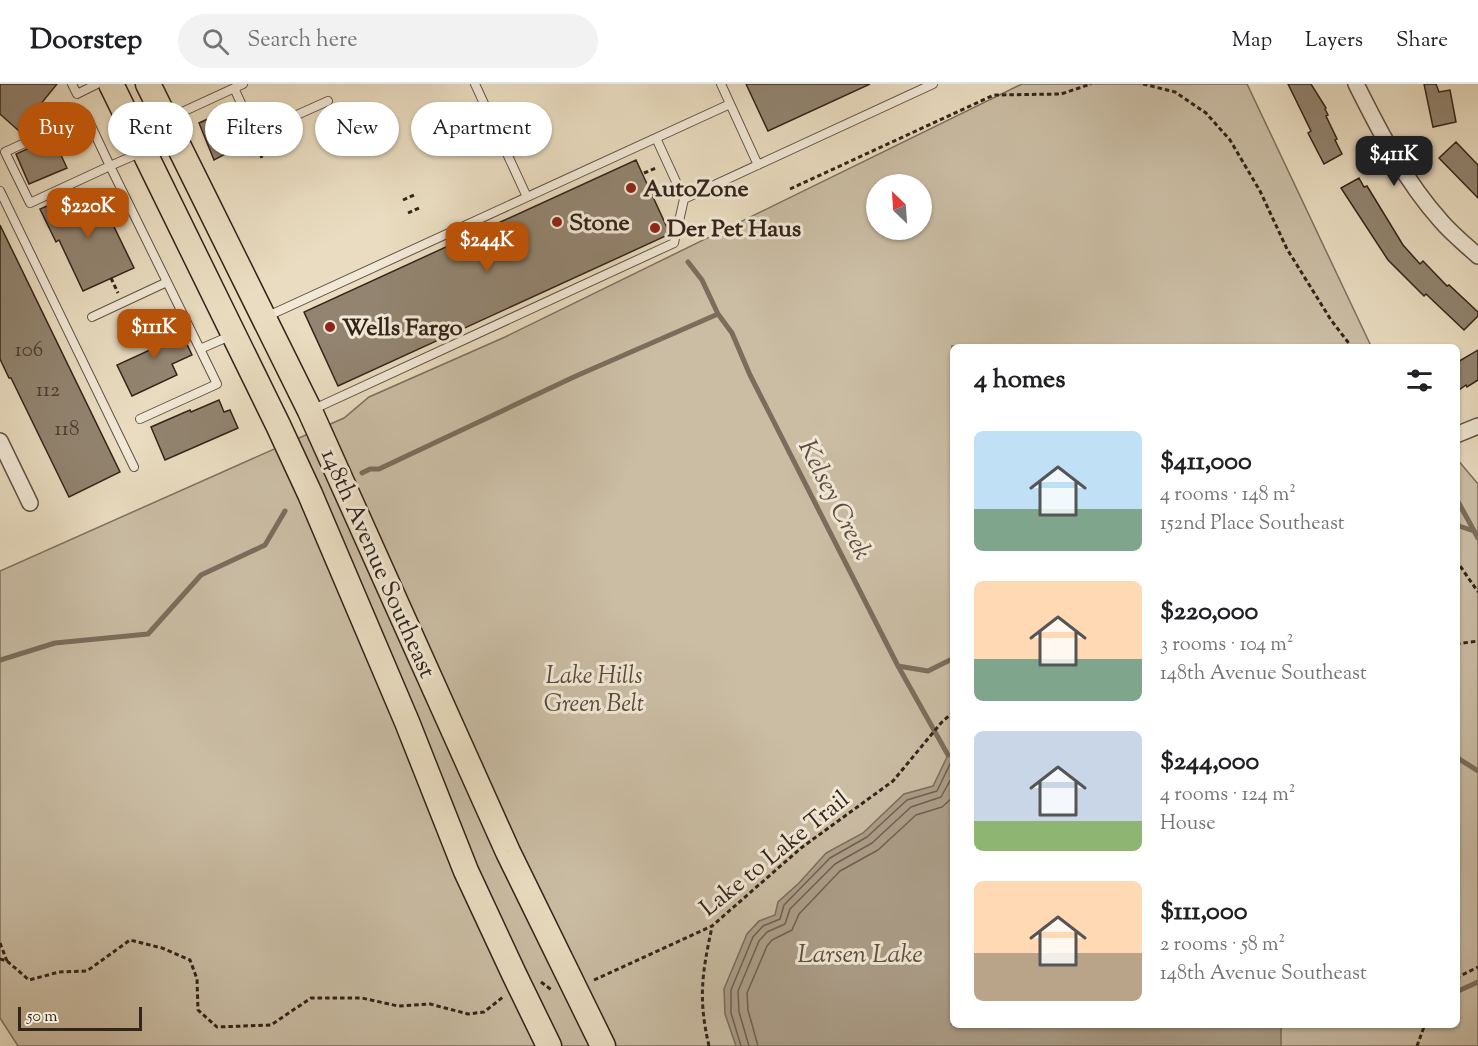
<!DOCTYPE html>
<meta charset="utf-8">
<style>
body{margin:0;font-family:"Sorts Mill Goudy",serif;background:#f2f2f2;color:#202124;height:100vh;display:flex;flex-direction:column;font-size:22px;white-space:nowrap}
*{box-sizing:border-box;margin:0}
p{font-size:20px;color:#757577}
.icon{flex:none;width:33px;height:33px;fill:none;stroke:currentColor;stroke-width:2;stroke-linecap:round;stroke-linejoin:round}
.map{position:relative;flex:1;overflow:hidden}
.sheet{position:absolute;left:950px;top:260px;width:510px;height:684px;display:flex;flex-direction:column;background:#fff;border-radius:9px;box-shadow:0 2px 4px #0004}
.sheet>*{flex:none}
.top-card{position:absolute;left:18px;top:18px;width:570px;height:54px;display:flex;gap:12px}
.needle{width:39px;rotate:335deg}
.fabs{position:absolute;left:866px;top:90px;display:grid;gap:12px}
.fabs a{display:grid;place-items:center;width:66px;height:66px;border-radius:50%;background:#fff;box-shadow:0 2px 4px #0004;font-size:30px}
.scale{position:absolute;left:18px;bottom:15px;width:124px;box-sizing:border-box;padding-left:6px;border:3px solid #33241a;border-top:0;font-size:16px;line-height:21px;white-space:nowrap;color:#33241a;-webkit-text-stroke:4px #f1e8d6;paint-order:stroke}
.price{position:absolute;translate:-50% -51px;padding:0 14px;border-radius:12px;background:#b45309;color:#fff;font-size:20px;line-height:39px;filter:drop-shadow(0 2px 3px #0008)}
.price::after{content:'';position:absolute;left:50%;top:36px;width:18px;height:14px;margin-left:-9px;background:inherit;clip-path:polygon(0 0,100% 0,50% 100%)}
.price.selected{background:#222;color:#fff}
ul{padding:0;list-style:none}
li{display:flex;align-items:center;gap:18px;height:150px;padding:0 24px}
li span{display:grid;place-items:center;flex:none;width:168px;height:120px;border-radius:9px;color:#555}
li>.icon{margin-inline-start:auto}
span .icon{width:72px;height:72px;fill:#fffc;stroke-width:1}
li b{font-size:26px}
h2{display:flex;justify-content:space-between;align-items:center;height:72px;padding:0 24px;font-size:26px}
.tag{padding:0 21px;border-radius:27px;background:#fff;box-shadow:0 2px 4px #0004;font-size:21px;line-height:54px}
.tag.selected{background:#b45309;color:#fff}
header{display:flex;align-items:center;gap:36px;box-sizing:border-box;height:84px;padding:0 30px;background:#fff;border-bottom:2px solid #e0e0e0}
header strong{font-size:28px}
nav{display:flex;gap:33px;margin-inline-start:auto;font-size:21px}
.search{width:420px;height:54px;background:#f2f2f2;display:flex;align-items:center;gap:15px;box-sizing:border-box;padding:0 21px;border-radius:33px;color:#757577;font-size:22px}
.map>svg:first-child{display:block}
.green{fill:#cabda4;stroke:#7e705f;stroke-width:1.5;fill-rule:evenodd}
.water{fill:#ab9d88;stroke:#7b6d5c;stroke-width:1.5}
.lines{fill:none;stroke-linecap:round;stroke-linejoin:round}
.shore{stroke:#6f6051;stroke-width:1.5}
.stream{stroke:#7b6d5c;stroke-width:5}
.building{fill:#928470;stroke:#33241a;stroke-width:1.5}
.lane-casing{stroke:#605244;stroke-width:10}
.street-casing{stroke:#605244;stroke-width:18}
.primary-casing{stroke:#33241a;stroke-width:27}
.path{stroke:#33241a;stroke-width:3;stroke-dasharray:4.5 3;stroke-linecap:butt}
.lane{stroke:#f1e8d6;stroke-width:8}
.street{stroke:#f1e8d6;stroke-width:15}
.primary{stroke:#e9dcc0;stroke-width:24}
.poi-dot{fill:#8f2418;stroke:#f1e8d6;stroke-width:2}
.labels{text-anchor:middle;stroke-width:6;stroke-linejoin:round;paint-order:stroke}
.number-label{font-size:21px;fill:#4b3c30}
.poi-label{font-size:24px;font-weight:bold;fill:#33241a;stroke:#f1e8d6;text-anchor:start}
.street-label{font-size:24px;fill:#33241a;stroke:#f1e8d6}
.park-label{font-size:24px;font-style:italic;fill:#594a3c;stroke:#f1e8d6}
.water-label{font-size:26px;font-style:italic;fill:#5d4e40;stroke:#f1e8d6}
</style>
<header>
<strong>Doorstep</strong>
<div class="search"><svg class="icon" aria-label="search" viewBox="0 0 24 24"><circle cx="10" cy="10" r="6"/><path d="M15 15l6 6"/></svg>Search here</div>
<nav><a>Map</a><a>Layers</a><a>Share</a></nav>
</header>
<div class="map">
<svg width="1478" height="962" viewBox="0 0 1478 962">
<rect width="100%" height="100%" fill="#e9dcc0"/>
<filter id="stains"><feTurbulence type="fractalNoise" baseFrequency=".00333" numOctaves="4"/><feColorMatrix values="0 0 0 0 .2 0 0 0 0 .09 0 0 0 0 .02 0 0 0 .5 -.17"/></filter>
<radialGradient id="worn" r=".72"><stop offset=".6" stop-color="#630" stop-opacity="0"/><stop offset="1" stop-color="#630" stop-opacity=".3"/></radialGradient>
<path class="green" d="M1022 0H1247L1371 262H952V940H1456L1457 375 1478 400V962H18L0 934V487L344 334 369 313 505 253ZM876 100H921V146H876Z"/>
<path class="water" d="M952 669V940L1281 941V962H736L725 930 724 905 747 850 759 837 775 831 778 818 799 799 826 769 863 749 904 710 933 702 948 671Z"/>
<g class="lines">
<path class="shore" d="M741 962 731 929V906L753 853 763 842 780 835 784 821 830 774 867 753 907 716 937 707 952 676
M749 962 739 928 738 907 759 857 767 848 785 840 790 825 835 780 872 759 911 723 941 713 952 693
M758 962 748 926 747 909 767 862 772 856 792 846 799 830 840 787 878 766 916 731 942 723 952 714"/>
<path class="stream" d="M688 178 702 196 718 230 732 249 750 291 898 582 948 671
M362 389 370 385H379L576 292 718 230
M1456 414 1478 454
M1456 441 1474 447
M0 576 55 559 148 550 201 491 265 461 285 427
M898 582 928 587 952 575
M1456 673 1478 687
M1456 908 1478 898"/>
</g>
<path class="building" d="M0 0H57L19 47 0 30Z
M746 0H870L768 47Z
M1288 0H1311L1326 24 1325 25 1328 31 1326 32 1337 55 1335 56 1342 70 1324 80 1308 49 1311 47Z
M1424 0H1436L1439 8 1450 6 1456 38 1433 43Z
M232 24 248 58 214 76 199 39Z
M68 46 74 59 68 61 70 65 60 69 67 84 29 100 16 70Z
M1456 58 1478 81V114L1439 74Z
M636 76 670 150 338 302 304 228Z
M1359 94 1364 103 1367 102 1403 161 1420 180 1423 177 1447 202 1449 201 1478 228V232L1464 246 1426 210 1424 212 1388 176 1341 104Z
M83 106 86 114 91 112 93 117 100 114 134 184 83 207 59 156 56 158 40 125Z
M0 141 120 388 69 413 11 294H9L0 275Z
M156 234 168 259 183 252 192 271 172 280 177 291 132 312 117 281 150 266 139 242Z
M1478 266V296L1467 303 1466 301 1456 308V279Z
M219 316 224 328 230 326 238 344 165 376 151 343 190 326 191 328Z"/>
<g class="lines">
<g class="lane-casing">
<path id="lane" d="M72 0 77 10 97 0
M475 0 527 113
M721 0 758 81
M234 4 251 41 254 45 261 47 328 17
M86 31 110 82 30 119 5 68Z
M167 35 243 0
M656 54 684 115
M142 68 110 82 200 265
M0 107 134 383
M268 232 730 20
M92 233 167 198
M314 325 674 159 684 115 933 0
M140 335 217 300 200 265 230 252"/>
</g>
<g class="street-casing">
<path id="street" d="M1356 0C1380 48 1405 97 1441 137 1452 150 1466 161 1478 172
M1456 351 1478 342
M0 357 30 419"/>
</g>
<g class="primary-casing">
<path id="primary" d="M111 0 278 341 310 410 407 638 466 787 514 890 549 962
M148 0 310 327 508 768 603 962"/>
</g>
<path class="path" d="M1143 0 1175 8 1206 29 1230 56 1260 107 1287 165 1331 236 1351 262
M257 63 262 74
M80 64 89 60
M644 89 656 84
M790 105 994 11 1061 10 1091 0
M99 112 111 107
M403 116 414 111
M408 129 419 124
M111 194 118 209
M167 251 179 245
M1456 476 1478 508
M1456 560 1478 557
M0 859 7 877
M0 875 7 877 29 896 59 888 87 887 130 856 162 864 190 876 197 895 198 926 217 943 271 941 311 914H362L398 922 430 920 468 930 484 928 503 913
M1456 894 1478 883
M594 896 712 842 801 764 893 697 941 639 952 629
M541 898 553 907
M709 962C698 915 702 889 712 843
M1417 962 1425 940"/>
<use href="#lane" class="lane"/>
<use href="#street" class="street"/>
<use href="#primary" class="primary"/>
</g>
<g class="poi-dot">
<circle cx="631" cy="104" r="6"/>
<circle cx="557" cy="138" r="6"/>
<circle cx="655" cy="144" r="6"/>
<circle cx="330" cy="243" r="6"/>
</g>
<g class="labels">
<g class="number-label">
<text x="29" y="272">106</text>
<text x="48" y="312">112</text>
<text x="67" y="351">118</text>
</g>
<g class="poi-label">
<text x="643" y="112">AutoZone</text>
<text x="569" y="146">Stone</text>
<text x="667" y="152">Der Pet Haus</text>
<text x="342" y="251">Wells Fargo</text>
</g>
<g class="street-label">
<text transform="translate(379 479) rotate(66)" y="8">148th Avenue Southeast</text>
<text transform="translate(774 769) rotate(-39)" y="8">Lake to Lake Trail</text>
</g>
<g class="park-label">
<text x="594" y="599">Lake Hills<tspan x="594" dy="28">Green Belt</tspan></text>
</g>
<g class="water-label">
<text transform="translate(836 415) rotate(63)" y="9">Kelsey Creek</text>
<text x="860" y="878">Larsen Lake</text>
</g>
</g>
<rect width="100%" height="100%" filter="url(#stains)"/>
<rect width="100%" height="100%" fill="url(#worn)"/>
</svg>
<div class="fabs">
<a><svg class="needle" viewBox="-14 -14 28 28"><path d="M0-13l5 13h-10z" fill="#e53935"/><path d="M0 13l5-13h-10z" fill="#757577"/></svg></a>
</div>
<div class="scale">50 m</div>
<b class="price selected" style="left:1394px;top:103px">$411K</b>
<b class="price" style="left:88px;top:155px">$220K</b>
<b class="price" style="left:487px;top:189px">$244K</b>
<b class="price" style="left:154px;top:276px">$111K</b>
<div class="top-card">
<a class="tag selected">Buy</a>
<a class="tag">Rent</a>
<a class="tag">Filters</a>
<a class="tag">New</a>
<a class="tag">Apartment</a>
</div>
<section class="sheet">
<h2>4 homes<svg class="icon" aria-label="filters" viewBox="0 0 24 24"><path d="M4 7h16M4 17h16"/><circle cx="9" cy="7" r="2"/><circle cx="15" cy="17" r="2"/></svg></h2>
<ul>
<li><span style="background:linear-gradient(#bfe0f5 65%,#7fa58c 0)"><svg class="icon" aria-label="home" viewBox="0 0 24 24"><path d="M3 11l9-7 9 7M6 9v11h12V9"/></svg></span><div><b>$411,000</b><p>4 rooms · 148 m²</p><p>152nd Place Southeast</p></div></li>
<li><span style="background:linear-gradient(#ffd9b3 65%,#7fa58c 0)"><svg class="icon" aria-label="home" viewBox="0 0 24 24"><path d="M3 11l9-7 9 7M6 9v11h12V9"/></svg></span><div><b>$220,000</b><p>3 rooms · 104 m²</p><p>148th Avenue Southeast</p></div></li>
<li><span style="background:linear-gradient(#c9d6e8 75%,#8fb573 0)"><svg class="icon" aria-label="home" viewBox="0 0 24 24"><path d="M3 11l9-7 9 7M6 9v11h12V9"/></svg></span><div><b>$244,000</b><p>4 rooms · 124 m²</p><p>House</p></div></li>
<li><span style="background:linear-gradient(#ffd9b3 60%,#b9a48a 0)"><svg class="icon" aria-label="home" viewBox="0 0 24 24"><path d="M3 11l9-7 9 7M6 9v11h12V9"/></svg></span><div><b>$111,000</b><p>2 rooms · 58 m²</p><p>148th Avenue Southeast</p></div></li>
</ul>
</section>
</div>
